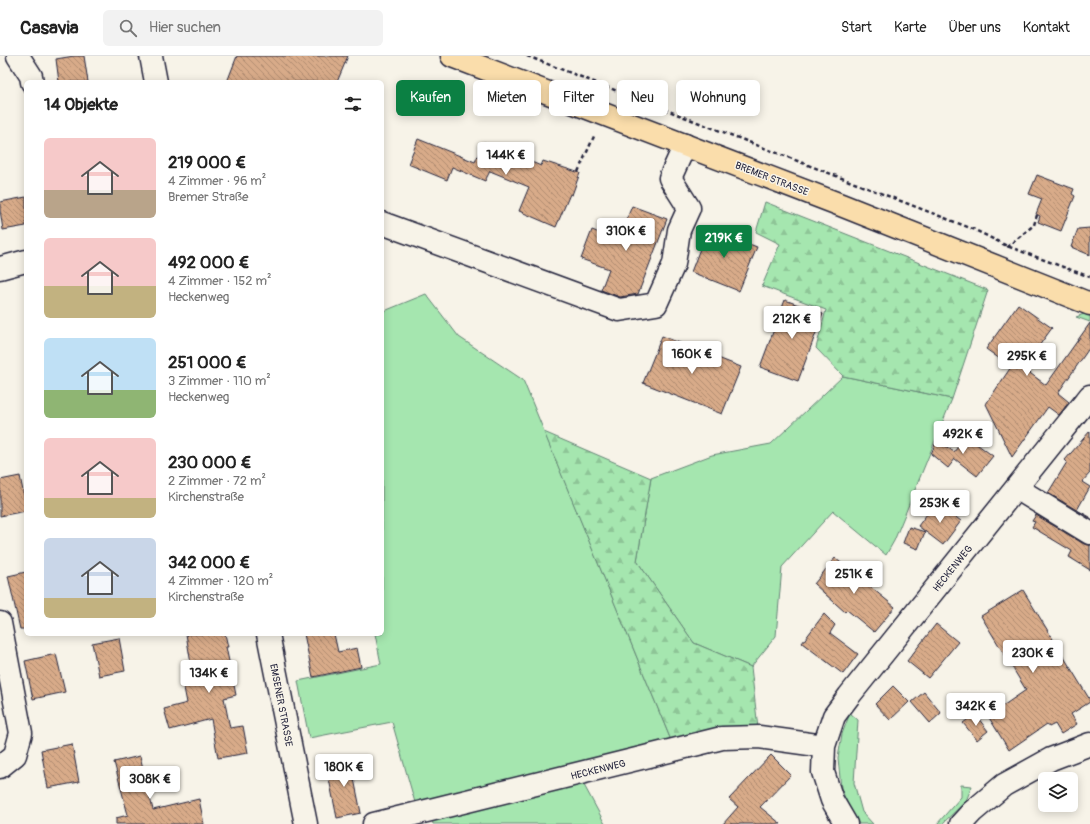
<!DOCTYPE html>
<html lang="de">
<meta charset="utf-8">
<style>
body{margin:0;font-family:Pangolin,sans-serif;background:#f2f2f2;color:#222;height:100vh;display:flex;flex-direction:column;font-size:15px;white-space:nowrap}
*{box-sizing:border-box;margin:0}
p{font-size:13px;color:#767676}
.icon{flex:none;width:22px;height:22px;fill:none;stroke:currentColor;stroke-width:2;stroke-linecap:round;stroke-linejoin:round}
.map{position:relative;flex:1;overflow:hidden}
.panel{position:absolute;left:24px;top:24px;width:360px;height:556px;display:flex;flex-direction:column;background:#fff;border-radius:6px;box-shadow:0 2px 10px #0003}
.panel>*{flex:none}
.banner{position:absolute;left:396px;top:24px;width:380px;height:36px;display:flex;gap:8px}
.tools{position:absolute;left:1038px;top:716px;display:grid;gap:8px}
.tools a{display:grid;place-items:center;width:40px;height:40px;border-radius:6px;background:#fff;box-shadow:0 2px 10px #0003;font-size:20px}
.price{position:absolute;translate:-50% -34px;padding:0 9px;border-radius:4px;background:#fff;color:#222;font-size:13px;line-height:26px;filter:drop-shadow(0 1px 2px #0008)}
.price::after{content:'';position:absolute;left:50%;top:24px;width:12px;height:9px;margin-left:-6px;background:inherit;clip-path:polygon(0 0,100% 0,50% 100%)}
.price.selected{background:#0b8043;color:#fff}
ul{padding:0;list-style:none}
li{display:flex;align-items:center;gap:12px;height:100px;padding:0 20px}
li span{display:grid;place-items:center;flex:none;width:112px;height:80px;border-radius:6px;color:#555}
li>.icon{margin-inline-start:auto}
span .icon{width:48px;height:48px;fill:#fffc;stroke-width:1}
li b{font-size:17px}
h2{display:flex;justify-content:space-between;align-items:center;height:48px;padding:0 20px;font-size:17px}
.pill{padding:0 14px;border-radius:6px;background:#fff;box-shadow:0 2px 10px #0003;font-size:14px;line-height:36px}
.pill.selected{background:#0b8043;color:#fff}
header{display:flex;align-items:center;gap:24px;box-sizing:border-box;height:56px;padding:0 20px;background:#fff;border-bottom:1px solid #e0e0e0}
header strong{font-size:19px}
nav{display:flex;gap:22px;margin-inline-start:auto;font-size:14px}
.search{width:280px;height:36px;background:#f2f2f2;display:flex;align-items:center;gap:10px;box-sizing:border-box;padding:0 14px;border-radius:6px;color:#767676;font-size:15px}
.map>svg:first-child{display:block}
.green{fill:#a5e6af;stroke:#648475}
.forest{fill:url(#forest-firs);stroke:#648475}
.building{fill:url(#building-back-hatch);stroke:#22223b}
.lines{fill:none;stroke-linecap:round;stroke-linejoin:round}
.minor-casing{stroke:#22223b;stroke-width:25}
.major-casing{stroke:#22223b;stroke-width:25}
.path{stroke:#22223b;stroke-width:2.5;stroke-dasharray:4 3;stroke-linecap:butt}
.minor{stroke:#f7f3e8;stroke-width:22}
.major{stroke:#faddab;stroke-width:22}
.labels{text-anchor:middle;stroke-width:3;stroke-linejoin:round;paint-order:stroke}
.street-label{font-size:10px;fill:#22223b;stroke:#f7f3e8}
</style>
<header>
<strong>Casavia</strong>
<div class="search"><svg class="icon" aria-label="search" viewBox="0 0 24 24"><circle cx="10" cy="10" r="6"/><path d="M15 15l6 6"/></svg>Hier suchen</div>
<nav><a>Start</a><a>Karte</a><a>Über uns</a><a>Kontakt</a></nav>
</header>
<div class="map">
<svg width="1090" height="768" viewBox="0 0 1090 768">
<defs>
<pattern id="forest-firs" width="22" height="20" patternUnits="userSpaceOnUse"><rect width="22" height="20" fill="#a5e6af"/><path d="M5 1l3.5 6h-7zM16 11l3.5 6h-7z" fill="#8ec597"/></pattern>
<pattern id="building-back-hatch" width="6" height="6" patternUnits="userSpaceOnUse"><rect width="6" height="6" fill="#d8ab89"/><path d="M-1 5l2 2M0 0l6 6M5-1l2 2" fill="none" stroke="#af8b71"/></pattern>
</defs>
<rect width="100%" height="100%" fill="#f7f3e8"/>
<filter id="ink" filterUnits="userSpaceOnUse"><feTurbulence type="fractalNoise" baseFrequency=".025" numOctaves="2"/><feDisplacementMap in="SourceGraphic" scale="8" xChannelSelector="R" yChannelSelector="G"/><feConvolveMatrix kernelMatrix="1 2 1 2 8 2 1 2 1" color-interpolation-filters="sRGB"/></filter>
<g filter="url(#ink)">
<path class="green" d="M426 238 459 281 523 324 675 694 578 718 605 768H433L430 754 418 757 392 666 309 682 298 625 381 608 375 578H382V256Z
M1084 258 1090 260V266L1076 261Z
M843 320 952 343 894 485 886 499 833 455 782 511 776 580 751 611 694 587 637 505 651 422 712 399 771 388Z
M850 657 858 664 854 727 862 756 873 768H859L850 754 841 732 838 702 842 678Z
M961 729 972 730 966 745 942 768H937L961 741Z"/>
<path class="forest" d="M765 146 988 234 952 343 843 320 816 292 826 254 762 230 780 188 756 176Z
M544 376 651 422 637 505 694 587 751 611 759 681 675 694Z"/>
<path class="building" d="M74 0H84L88 26H59L56 3Z
M237 0H348L337 26H227Z
M418 83 475 106 484 86 541 110 543 105 580 117 572 139 570 138 556 171 519 155 529 131 490 115 485 125 452 111 447 124 408 108Z
M1037 119 1074 133 1072 138 1075 140 1061 175 1038 166 1040 160 1036 158 1042 143 1029 138Z
M26 141V170L3 174 0 154V146Z
M632 150 667 163 638 238 620 241 601 234 609 213 581 203 592 174 618 184Z
M708 172 757 191 739 235 691 216Z
M1090 172V199L1071 191 1078 173Z
M785 244 823 258 798 325 760 311Z
M1018 248 1052 272 1023 312 1046 329 1090 267V291L1058 337 1069 346 1059 359 1048 351 1012 401 986 348 1011 311 986 293Z
M662 280 741 311 722 358 643 327Z
M1090 375V417L1082 426 1090 431 1077 454 1090 461V462L1048 437 1067 406 1065 404Z
M966 380 993 400 977 420 955 403 948 412 931 398 937 384 954 396Z
M20 420 26 450V455L0 460V424Z
M936 446 961 465 943 489 918 470Z
M1036 459 1084 488 1090 489V514L1069 501 1072 495 1032 471 1035 466 1032 465Z
M909 471 925 476 918 493 903 487Z
M835 502 895 551 874 576 847 554 845 556 814 528Z
M26 516V573H20L8 520Z
M1023 534 1090 644V646L1071 658 1077 668 1061 678 1055 668 1049 671 1047 668 1009 694 988 660 1026 634 981 560Z
M824 558 835 569 830 577 858 598 843 618 802 587Z
M936 568 958 586 928 622 907 605Z
M186 578H225L228 591H226L236 639 224 642 230 672 243 670 248 697 218 702 211 663 170 674 164 653 187 647 182 622 193 620Z
M304 578H334L338 596 357 592 361 611 313 621Z
M119 582 125 615 99 620 92 587Z
M56 598 65 636 33 643 25 605Z
M893 630 909 646 890 664 875 648Z
M924 636 941 657 930 667 912 646Z
M975 658 988 675 977 684 963 667Z
M72 688 79 726 48 732 41 694Z
M771 699 791 719 760 751 781 768H723L738 751 729 743Z
M140 700 153 754 199 743 204 768H116V762L128 759 114 706Z
M350 703 361 757 337 762 326 708Z"/>
<g class="lines">
<g class="minor-casing">
<path id="minor" d="M18 0 31 20 32 26
M151 0 156 26
M382 167 619 254 656 248 674 208 679 174 689 152 670 122 685 89
M0 212 26 205
M1016 432 1090 477
M0 567 21 677 15 699 0 711
M268 578 306 768
M374 768 722 682 759 681 824 690
M846 768 832 744 823 716 824 690 834 660 849 640 1090 340
M961 768 972 756 1004 729 1051 703 1090 688"/>
</g>
<g class="major-casing">
<path id="major" d="M452 0 841 149 1090 248"/>
</g>
<path class="path" d="M527 0 973 173 1007 190 1090 221
M578 116 595 78
M1007 191 1034 169 1037 159"/>
<use href="#minor" class="minor"/>
<use href="#major" class="major"/>
</g>
</g>
<g class="labels">
<g class="street-label">
<text transform="translate(772 122) rotate(21)" y="4">BREMER STRASSE</text>
<text transform="translate(952 512) rotate(-51)" y="4">HECKENWEG</text>
<text transform="translate(282 649) rotate(79)" y="4">EMSENER STRASSE</text>
<text transform="translate(598 713) rotate(-14)" y="4">HECKENWEG</text>
</g>
</g>
</svg>
<div class="tools">
<a><svg class="icon" aria-label="layers" viewBox="0 0 24 24"><path d="M12 4l9 5-9 5-9-5zM3 14l9 5 9-5"/></svg></a>
</div>
<b class="price" style="left:506px;top:120px">144K €</b>
<b class="price" style="left:626px;top:196px">310K €</b>
<b class="price selected" style="left:724px;top:203px">219K €</b>
<b class="price" style="left:792px;top:284px">212K €</b>
<b class="price" style="left:692px;top:319px">160K €</b>
<b class="price" style="left:1027px;top:321px">295K €</b>
<b class="price" style="left:963px;top:399px">492K €</b>
<b class="price" style="left:940px;top:468px">253K €</b>
<b class="price" style="left:854px;top:539px">251K €</b>
<b class="price" style="left:1033px;top:618px">230K €</b>
<b class="price" style="left:209px;top:638px">134K €</b>
<b class="price" style="left:976px;top:671px">342K €</b>
<b class="price" style="left:344px;top:732px">180K €</b>
<b class="price" style="left:150px;top:744px">308K €</b>
<div class="banner">
<a class="pill selected">Kaufen</a>
<a class="pill">Mieten</a>
<a class="pill">Filter</a>
<a class="pill">Neu</a>
<a class="pill">Wohnung</a>
</div>
<section class="panel">
<h2>14 Objekte<svg class="icon" aria-label="filters" viewBox="0 0 24 24"><path d="M4 7h16M4 17h16"/><circle cx="9" cy="7" r="2"/><circle cx="15" cy="17" r="2"/></svg></h2>
<ul>
<li><span style="background:linear-gradient(#f6c9c9 65%,#b9a48a 0)"><svg class="icon" aria-label="home" viewBox="0 0 24 24"><path d="M3 11l9-7 9 7M6 9v11h12V9"/></svg></span><div><b>219 000 €</b><p>4 Zimmer · 96 m²</p><p>Bremer Straße</p></div></li>
<li><span style="background:linear-gradient(#f6c9c9 60%,#c2b280 0)"><svg class="icon" aria-label="home" viewBox="0 0 24 24"><path d="M3 11l9-7 9 7M6 9v11h12V9"/></svg></span><div><b>492 000 €</b><p>4 Zimmer · 152 m²</p><p>Heckenweg</p></div></li>
<li><span style="background:linear-gradient(#bfe0f5 65%,#8fb573 0)"><svg class="icon" aria-label="home" viewBox="0 0 24 24"><path d="M3 11l9-7 9 7M6 9v11h12V9"/></svg></span><div><b>251 000 €</b><p>3 Zimmer · 110 m²</p><p>Heckenweg</p></div></li>
<li><span style="background:linear-gradient(#f6c9c9 75%,#c2b280 0)"><svg class="icon" aria-label="home" viewBox="0 0 24 24"><path d="M3 11l9-7 9 7M6 9v11h12V9"/></svg></span><div><b>230 000 €</b><p>2 Zimmer · 72 m²</p><p>Kirchenstraße</p></div></li>
<li><span style="background:linear-gradient(#c9d6e8 75%,#c2b280 0)"><svg class="icon" aria-label="home" viewBox="0 0 24 24"><path d="M3 11l9-7 9 7M6 9v11h12V9"/></svg></span><div><b>342 000 €</b><p>4 Zimmer · 120 m²</p><p>Kirchenstraße</p></div></li>
</ul>
</section>
</div>
